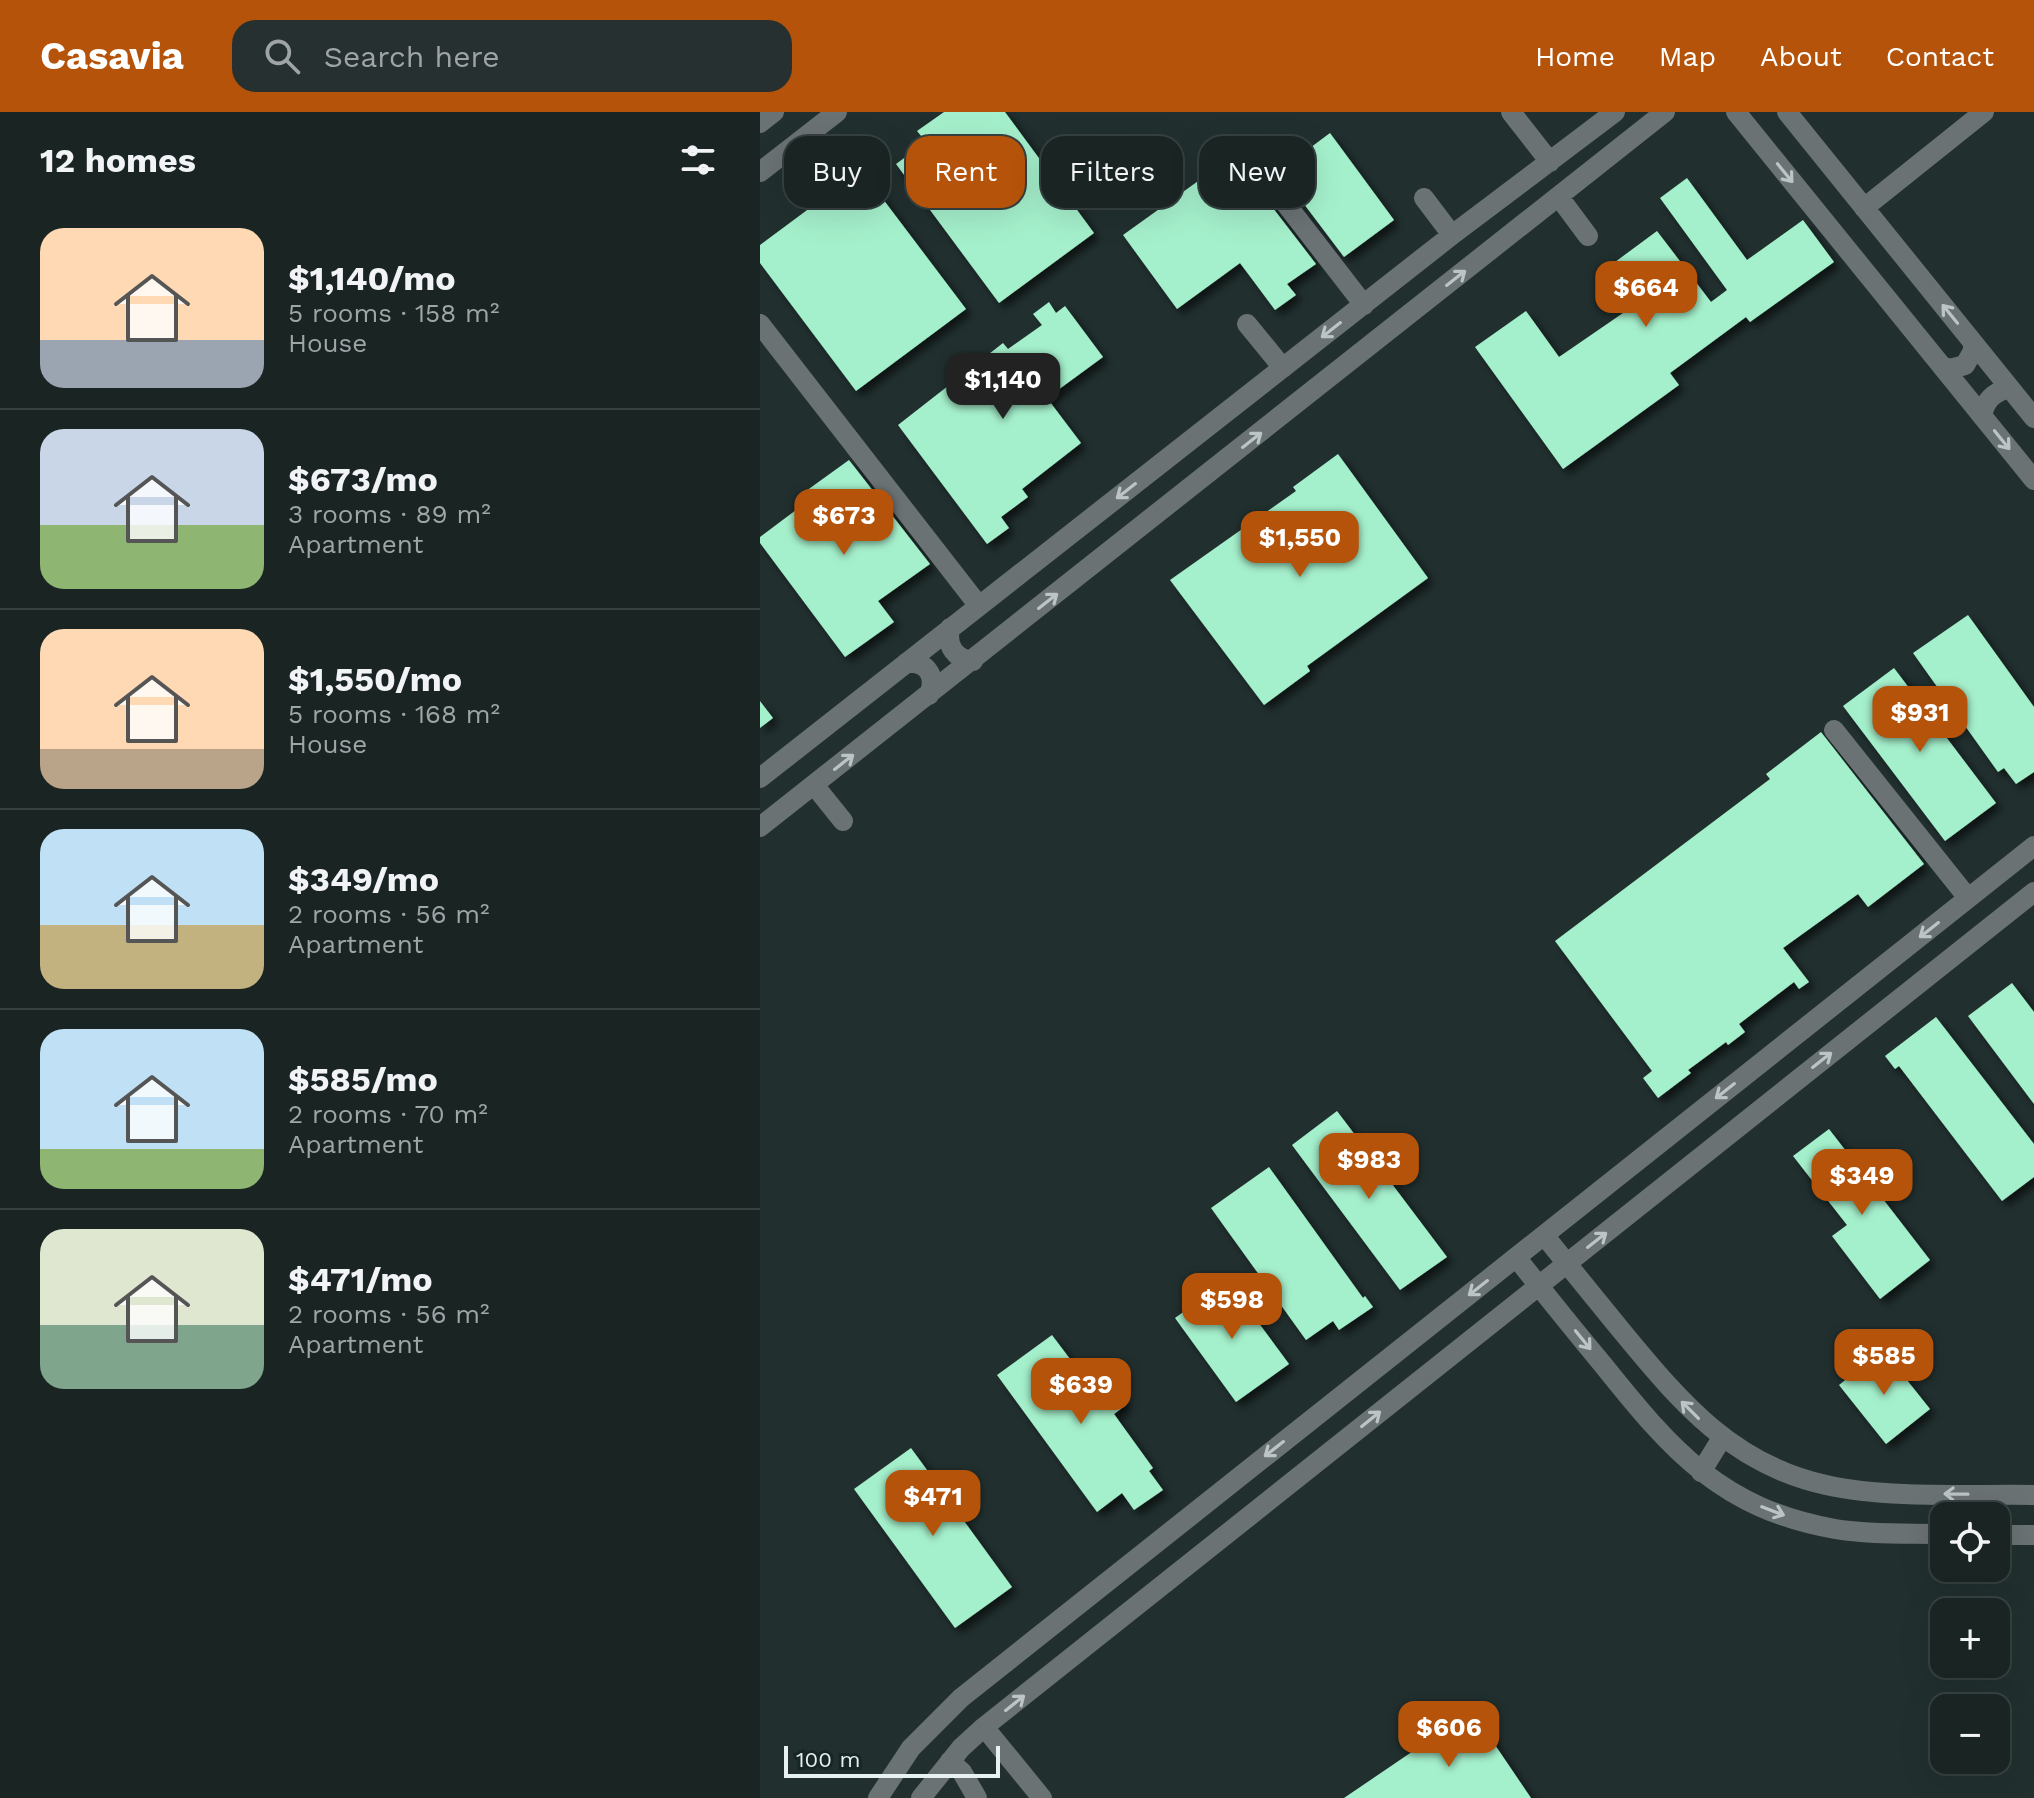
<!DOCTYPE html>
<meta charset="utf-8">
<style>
body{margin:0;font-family:"Work Sans",sans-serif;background:#263030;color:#f1f3f6;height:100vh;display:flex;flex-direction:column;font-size:30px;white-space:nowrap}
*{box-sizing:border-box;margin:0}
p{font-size:26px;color:#9fa4a6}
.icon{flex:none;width:44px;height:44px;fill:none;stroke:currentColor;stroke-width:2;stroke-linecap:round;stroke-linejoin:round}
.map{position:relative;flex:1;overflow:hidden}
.panel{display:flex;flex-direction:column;background:#192423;width:760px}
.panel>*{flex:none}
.banner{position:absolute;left:24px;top:24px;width:760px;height:72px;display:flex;gap:16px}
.controls{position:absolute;left:1170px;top:1390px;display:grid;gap:16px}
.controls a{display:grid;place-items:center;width:80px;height:80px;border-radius:16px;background:#192423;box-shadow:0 8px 32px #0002,0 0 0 2px #374141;font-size:40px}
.scale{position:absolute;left:24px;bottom:20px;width:216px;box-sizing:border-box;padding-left:8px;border:4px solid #e7f1f0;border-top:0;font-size:22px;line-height:28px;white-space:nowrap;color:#e7f1f0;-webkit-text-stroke:6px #172625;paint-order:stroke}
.price{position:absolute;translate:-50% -68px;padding:0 18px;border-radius:16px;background:#b45309;color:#fff;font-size:26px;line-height:52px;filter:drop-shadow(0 2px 4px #0008)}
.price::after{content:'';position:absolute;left:50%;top:48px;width:24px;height:18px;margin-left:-12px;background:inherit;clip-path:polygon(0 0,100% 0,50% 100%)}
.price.selected{background:#222;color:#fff}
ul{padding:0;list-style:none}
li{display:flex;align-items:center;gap:24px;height:200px;padding:0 40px}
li+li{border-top:2px solid #374141}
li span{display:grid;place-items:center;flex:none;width:224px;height:160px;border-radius:24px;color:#555}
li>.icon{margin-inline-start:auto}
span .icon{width:96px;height:96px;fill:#fffc;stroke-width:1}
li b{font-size:34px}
h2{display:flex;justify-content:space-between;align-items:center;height:96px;padding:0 40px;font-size:34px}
.tag{padding:0 28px;border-radius:24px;background:#192423;box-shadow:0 8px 32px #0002,0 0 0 2px #374141;font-size:28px;line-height:72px}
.tag.selected{background:#b45309;color:#fff}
header{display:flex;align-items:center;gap:48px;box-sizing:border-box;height:112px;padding:0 40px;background:#b45309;color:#fff}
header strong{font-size:38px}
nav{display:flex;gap:44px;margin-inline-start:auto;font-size:28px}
.search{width:560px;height:72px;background:#263030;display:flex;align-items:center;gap:20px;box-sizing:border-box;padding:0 28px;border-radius:24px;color:#9fa4a6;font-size:30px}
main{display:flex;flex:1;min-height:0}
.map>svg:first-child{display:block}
.building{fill:#a5f0cc;filter:url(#shadow)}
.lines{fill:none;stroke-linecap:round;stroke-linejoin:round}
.minor{stroke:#6b7274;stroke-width:20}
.oneway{stroke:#bcc5c5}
</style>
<header>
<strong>Casavia</strong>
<div class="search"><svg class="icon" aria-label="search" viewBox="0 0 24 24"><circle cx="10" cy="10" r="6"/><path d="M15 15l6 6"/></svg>Search here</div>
<nav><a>Home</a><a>Map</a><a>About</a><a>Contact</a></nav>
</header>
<main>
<section class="panel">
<h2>12 homes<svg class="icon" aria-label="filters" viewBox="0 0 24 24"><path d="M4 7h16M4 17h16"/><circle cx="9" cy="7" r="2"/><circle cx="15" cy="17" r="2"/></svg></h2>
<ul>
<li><span style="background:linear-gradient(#ffd9b3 70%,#9aa5b1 0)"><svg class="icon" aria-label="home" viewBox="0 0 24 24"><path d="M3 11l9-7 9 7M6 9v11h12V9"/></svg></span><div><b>$1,140/mo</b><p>5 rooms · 158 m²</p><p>House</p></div></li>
<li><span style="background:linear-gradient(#c9d6e8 60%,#8fb573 0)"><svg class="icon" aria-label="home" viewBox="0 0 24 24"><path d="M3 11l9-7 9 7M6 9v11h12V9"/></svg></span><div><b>$673/mo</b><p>3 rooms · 89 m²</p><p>Apartment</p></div></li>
<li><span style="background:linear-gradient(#ffd9b3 75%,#b9a48a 0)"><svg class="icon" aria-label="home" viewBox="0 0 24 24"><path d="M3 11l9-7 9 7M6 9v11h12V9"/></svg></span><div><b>$1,550/mo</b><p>5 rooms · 168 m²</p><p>House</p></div></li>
<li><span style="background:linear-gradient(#bfe0f5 60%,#c2b280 0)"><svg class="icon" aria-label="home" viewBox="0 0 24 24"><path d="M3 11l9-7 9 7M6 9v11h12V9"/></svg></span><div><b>$349/mo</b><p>2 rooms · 56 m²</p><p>Apartment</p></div></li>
<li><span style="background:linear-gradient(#bfe0f5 75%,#8fb573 0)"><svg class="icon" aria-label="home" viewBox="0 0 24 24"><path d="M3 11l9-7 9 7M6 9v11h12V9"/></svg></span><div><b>$585/mo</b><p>2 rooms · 70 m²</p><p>Apartment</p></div></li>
<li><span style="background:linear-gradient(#dfe7d0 60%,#7fa58c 0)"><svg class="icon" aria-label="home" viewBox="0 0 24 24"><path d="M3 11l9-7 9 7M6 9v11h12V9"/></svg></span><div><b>$471/mo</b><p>2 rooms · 56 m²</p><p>Apartment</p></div></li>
</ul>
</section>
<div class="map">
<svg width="1274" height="1686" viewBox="0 0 1274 1686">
<defs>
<filter id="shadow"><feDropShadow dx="5.5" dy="5.5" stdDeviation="4" flood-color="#0009"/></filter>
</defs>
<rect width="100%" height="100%" fill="#21302f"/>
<path class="building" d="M184 0H245L334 121 239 191 136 52 166 30 157 19Z
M570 21 634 108 584 145 519 59Z
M473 44 556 152 527 172 536 183 515 198 480 151 417 197 363 123Z
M101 58 206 197 96 279 0 151V133Z
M927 66 987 148 1043 108 1074 150 990 210 986 205 910 261 919 273 803 357 715 235 766 199 799 245 879 190 851 153 897 119 951 190 967 178 900 86Z
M289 190 296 201 305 194 343 245 287 286 321 331 262 377 268 385 241 405 249 416 227 432 138 313 243 231 248 237 282 213 273 202Z
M578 342 668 466 547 554 550 559 504 593 410 468 536 379 533 375Z
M89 348 170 452 118 489 134 510 85 545 0 431V425L52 386 46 379Z
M1208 503 1274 595V660L1256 672 1244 656 1238 660 1153 541Z
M1134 556 1236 691 1185 729 1083 594Z
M0 589 13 606 0 616Z
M1061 620 1164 752 1108 795 1098 782 1023 836 1049 870 1039 877 1034 870 979 912 985 920 968 933 966 930 928 958 931 961 898 986 883 966 892 959 795 829 1010 667 1006 662Z
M1252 871 1274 900V992L1208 904Z
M1176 905 1274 1032V1065L1242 1089 1139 954 1135 957 1125 944Z
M577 999 687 1145 640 1178 532 1033Z
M1069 1017 1170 1148 1120 1187 1072 1124 1087 1113 1033 1044Z
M509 1055 603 1186 605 1184 613 1195 579 1218 573 1209 546 1228 451 1096Z
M467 1168 529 1252 476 1290 415 1206Z
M292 1223 328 1271 342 1260 366 1293 354 1302 393 1356 389 1359 403 1378 374 1398 362 1381 337 1400 237 1263Z
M1123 1238 1170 1297 1126 1332 1079 1273Z
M151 1336 252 1475 195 1516 94 1377Z
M712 1599 771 1686H584Z"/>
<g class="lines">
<path class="minor" d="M751 0 790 50
M976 0 1274 368
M1027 0 1274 306
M0 11 14 0
M485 39 604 193
M0 60 77 0
M799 85 828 124
M664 86 692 123
M1104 96 1224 0
M0 212 219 494
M487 212 523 256
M1182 254 1190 257 1205 253 1213 239V232
M1222 304C1225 288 1234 280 1249 276
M190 516C186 534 195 547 213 549
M146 551C167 549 177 564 169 583
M1074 618 1208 786
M0 666 692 123 855 0
M54 673 83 709
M0 715 905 0
M784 1123C811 1157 838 1190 865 1223 922 1292 974 1353 1066 1373 1129 1387 1209 1382 1274 1383
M756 1145C785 1182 814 1218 844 1254 912 1339 962 1397 1075 1417 1111 1423 1148 1421 1184 1422
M941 1360 962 1326
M1236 1423H1274
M224 1615 282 1686
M190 1649 202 1660 217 1686
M118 1686 151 1636 201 1586 1274 734
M161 1686 201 1636 224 1615 1274 780"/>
</g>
<defs><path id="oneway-shaft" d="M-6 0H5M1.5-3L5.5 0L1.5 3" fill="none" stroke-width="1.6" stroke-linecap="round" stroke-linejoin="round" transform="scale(2)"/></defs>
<g class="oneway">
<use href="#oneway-shaft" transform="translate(1025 61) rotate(51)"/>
<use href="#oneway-shaft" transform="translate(696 166) rotate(-38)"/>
<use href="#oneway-shaft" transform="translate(1190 202) rotate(-129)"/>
<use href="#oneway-shaft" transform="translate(571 218) rotate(142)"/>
<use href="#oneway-shaft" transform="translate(492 328) rotate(-38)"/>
<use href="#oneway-shaft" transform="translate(1242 328) rotate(51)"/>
<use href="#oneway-shaft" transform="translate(366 379) rotate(142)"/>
<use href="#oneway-shaft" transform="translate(288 489) rotate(-38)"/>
<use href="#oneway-shaft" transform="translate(84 650) rotate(-38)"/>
<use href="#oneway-shaft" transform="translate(1169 818) rotate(142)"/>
<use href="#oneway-shaft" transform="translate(1062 948) rotate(-38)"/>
<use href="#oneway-shaft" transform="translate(965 979) rotate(142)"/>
<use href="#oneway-shaft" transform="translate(837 1128) rotate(-38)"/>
<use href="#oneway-shaft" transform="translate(718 1176) rotate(142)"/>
<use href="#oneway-shaft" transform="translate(823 1228) rotate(51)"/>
<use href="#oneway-shaft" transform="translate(930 1298) rotate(-135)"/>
<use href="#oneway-shaft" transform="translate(611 1307) rotate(-39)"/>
<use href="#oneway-shaft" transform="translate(514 1337) rotate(142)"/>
<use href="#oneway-shaft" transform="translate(1196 1382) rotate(-179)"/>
<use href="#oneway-shaft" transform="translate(1013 1399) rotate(21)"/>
<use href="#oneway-shaft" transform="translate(255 1591) rotate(-39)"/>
</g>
</svg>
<div class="controls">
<a><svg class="icon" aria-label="locate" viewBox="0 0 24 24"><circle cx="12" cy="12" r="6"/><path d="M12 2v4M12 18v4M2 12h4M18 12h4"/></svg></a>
<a>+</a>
<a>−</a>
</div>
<div class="scale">100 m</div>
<b class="price" style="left:886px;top:217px">$664</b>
<b class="price selected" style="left:243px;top:309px">$1,140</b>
<b class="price" style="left:84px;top:445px">$673</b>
<b class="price" style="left:540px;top:467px">$1,550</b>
<b class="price" style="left:1160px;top:642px">$931</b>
<b class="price" style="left:609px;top:1089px">$983</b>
<b class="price" style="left:1102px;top:1105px">$349</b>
<b class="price" style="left:472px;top:1229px">$598</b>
<b class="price" style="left:1124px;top:1285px">$585</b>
<b class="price" style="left:321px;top:1314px">$639</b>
<b class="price" style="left:173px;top:1426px">$471</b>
<b class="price" style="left:689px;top:1657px">$606</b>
<div class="banner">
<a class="tag">Buy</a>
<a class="tag selected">Rent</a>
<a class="tag">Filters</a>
<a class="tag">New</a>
</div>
</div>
</main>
